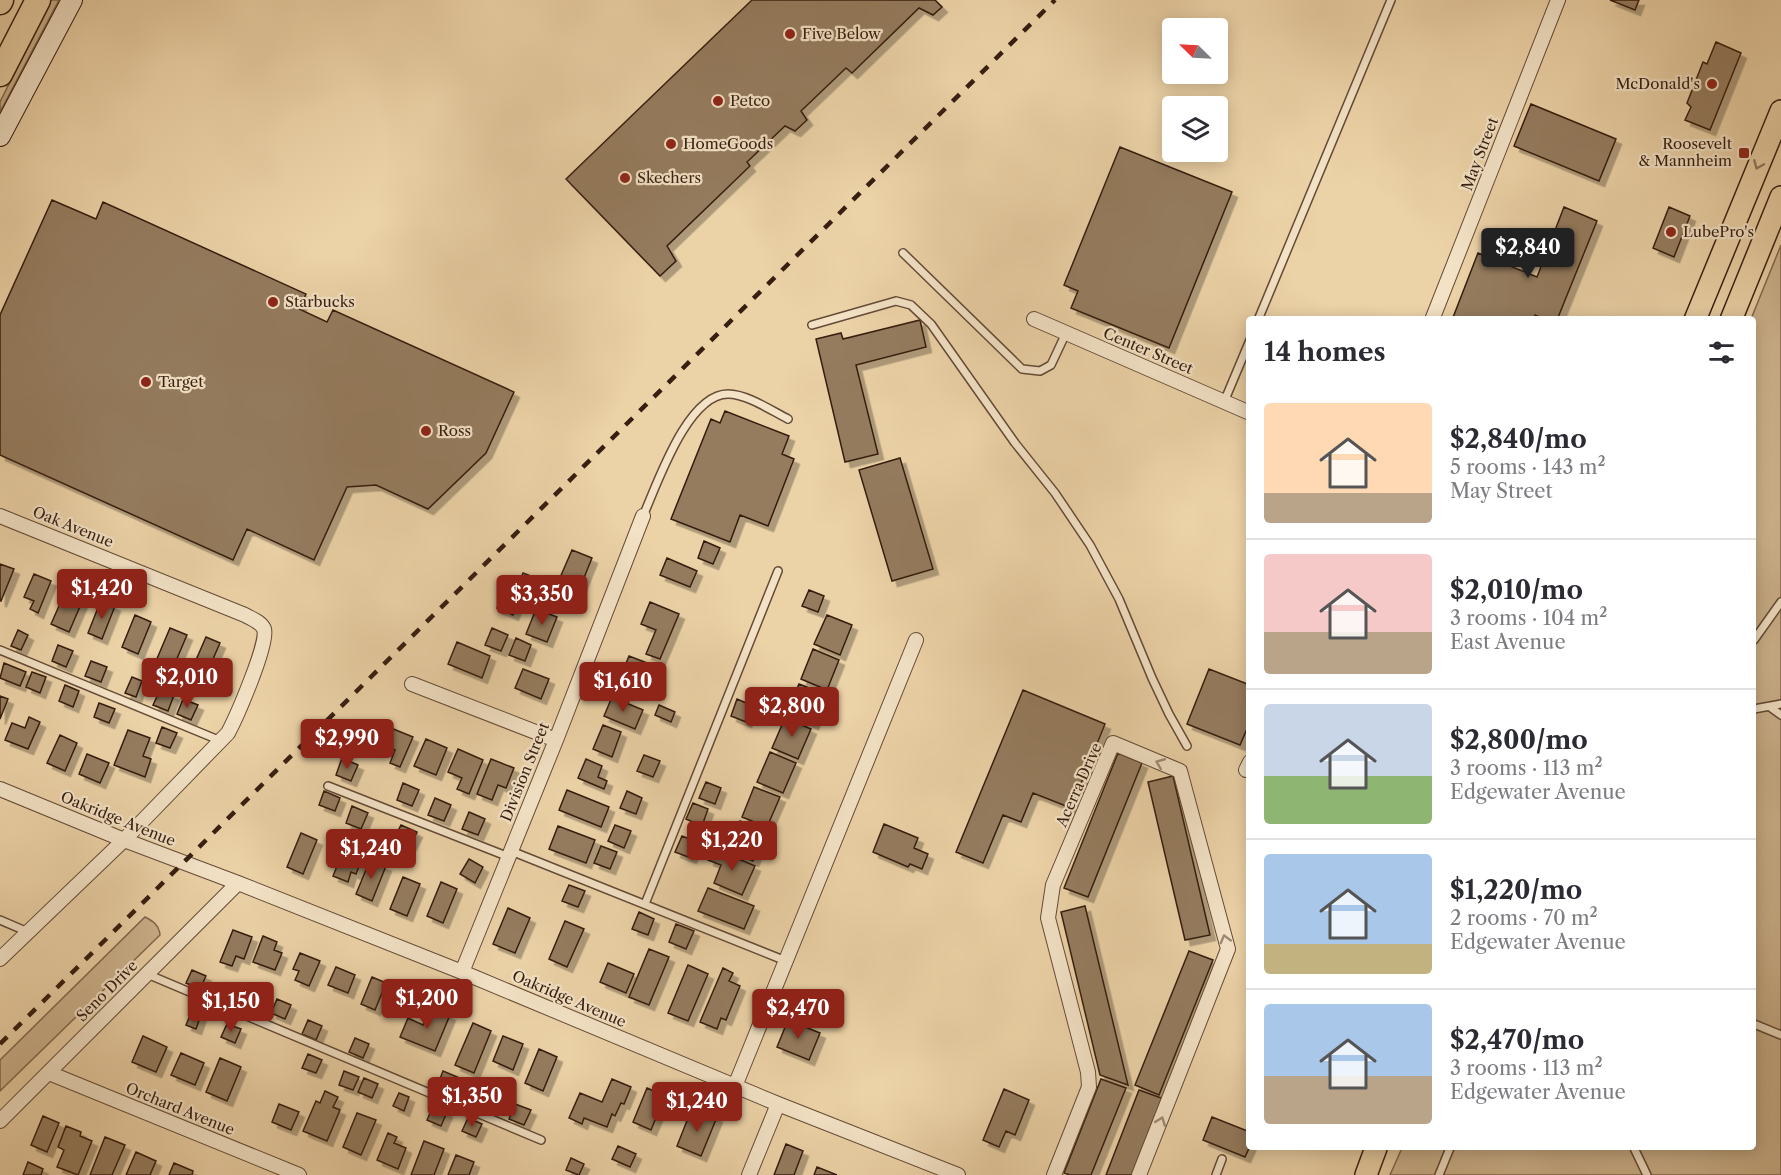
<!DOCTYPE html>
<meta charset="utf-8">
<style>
body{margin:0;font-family:"Libre Caslon Text",serif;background:#f2f2f3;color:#2b2b33;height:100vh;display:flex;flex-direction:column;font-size:22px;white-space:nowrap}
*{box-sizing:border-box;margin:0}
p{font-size:20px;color:#7c7c81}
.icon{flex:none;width:33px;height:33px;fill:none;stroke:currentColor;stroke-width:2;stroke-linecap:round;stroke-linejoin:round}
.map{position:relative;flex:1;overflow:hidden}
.side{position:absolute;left:1246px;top:316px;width:510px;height:834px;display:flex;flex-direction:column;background:#fff;border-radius:6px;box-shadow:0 3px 15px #0003}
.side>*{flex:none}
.needle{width:39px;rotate:294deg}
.controls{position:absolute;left:1162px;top:18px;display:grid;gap:12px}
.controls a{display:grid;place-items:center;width:66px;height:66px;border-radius:6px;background:#fff;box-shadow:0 3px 15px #0003;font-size:30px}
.price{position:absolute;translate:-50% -51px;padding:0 14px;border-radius:6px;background:#8f2418;color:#fff;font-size:20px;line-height:39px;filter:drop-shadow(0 2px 3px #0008)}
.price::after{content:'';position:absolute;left:50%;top:36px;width:18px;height:14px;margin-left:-9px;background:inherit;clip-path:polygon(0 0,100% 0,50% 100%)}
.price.active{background:#222;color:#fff}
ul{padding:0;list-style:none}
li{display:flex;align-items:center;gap:18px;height:150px;padding:0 18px}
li+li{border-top:2px solid #e1e1e2}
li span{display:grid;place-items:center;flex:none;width:168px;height:120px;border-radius:6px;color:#555}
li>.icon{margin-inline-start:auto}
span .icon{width:72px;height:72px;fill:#fffc;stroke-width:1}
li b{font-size:26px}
h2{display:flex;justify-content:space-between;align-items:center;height:72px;padding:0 18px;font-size:26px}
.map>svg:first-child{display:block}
.green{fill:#cdb38d;stroke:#82684e;stroke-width:1.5}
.building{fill:#957c5f;stroke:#361e10;stroke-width:1.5;filter:url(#shadow)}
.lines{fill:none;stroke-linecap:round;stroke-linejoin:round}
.service-casing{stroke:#644b36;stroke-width:10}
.minor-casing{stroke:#644b36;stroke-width:16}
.secondary-casing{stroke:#361e10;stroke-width:22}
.primary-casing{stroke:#361e10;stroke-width:24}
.motorway-casing{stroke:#361e10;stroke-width:27}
.service{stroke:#f3e2c6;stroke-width:7}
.minor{stroke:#f3e2c6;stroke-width:14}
.secondary{stroke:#f3e2c6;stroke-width:20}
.primary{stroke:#ecd2a7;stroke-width:21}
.motorway{stroke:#ecd2a7;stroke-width:24}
.rail{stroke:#361e10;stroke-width:4.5;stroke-dasharray:10 10;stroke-linecap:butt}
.oneway{stroke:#91785c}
.oneway2{stroke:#9e8a74}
.poi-dot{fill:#8f2418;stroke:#f3e2c6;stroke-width:2}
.labels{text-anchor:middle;stroke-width:4.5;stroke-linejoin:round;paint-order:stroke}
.poi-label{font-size:15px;fill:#361e10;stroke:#f3e2c6;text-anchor:start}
.street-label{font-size:15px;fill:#361e10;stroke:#f3e2c6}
</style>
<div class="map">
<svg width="1781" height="1175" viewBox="0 0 1781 1175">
<defs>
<filter id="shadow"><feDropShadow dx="5.5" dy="5.5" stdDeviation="0" flood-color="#0004"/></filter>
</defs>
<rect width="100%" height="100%" fill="#ecd2a7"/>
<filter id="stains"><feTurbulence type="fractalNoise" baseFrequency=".00333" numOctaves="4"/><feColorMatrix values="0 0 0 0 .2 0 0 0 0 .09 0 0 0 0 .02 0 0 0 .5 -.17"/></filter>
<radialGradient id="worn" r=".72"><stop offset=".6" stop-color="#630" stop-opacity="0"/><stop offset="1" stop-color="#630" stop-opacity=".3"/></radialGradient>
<path class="green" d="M51 0H59L0 112V102Z
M1781 245V1175H1390L1402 1148H1754V320L1751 319Z
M145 917C153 921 159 925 160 935L0 1091V1060Z"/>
<path class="building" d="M752 0H935L942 7 933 15 919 8 852 73 846 68 801 111 807 120 795 131 785 126 747 162 750 166 667 246 676 261 660 276 566 179Z
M1610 0H1639L1635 10Z
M1716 42 1741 53 1710 130 1685 120 1691 107 1687 103 1703 62 1707 64Z
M1531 104 1616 139 1599 181 1514 146Z
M1120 147 1232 192 1169 348 1071 308 1078 291 1064 285Z
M52 200 96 219 103 202 306 294 299 309 327 322 333 310 514 392 486 453 428 509 376 485 347 487 314 560 247 529 233 560 0 455V315Z
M1564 207 1597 221 1557 320H1546L1535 315 1534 320H1452L1478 253 1537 277Z
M1669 207 1690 216 1674 257 1653 248Z
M920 320 926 347 856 365 878 454 845 462 816 339 841 333 843 339Z
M725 411 789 436 782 454 794 459 768 526 740 515 730 542 671 519 711 419 720 423Z
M900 458 933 569 892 581 859 470Z
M704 541 720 548 713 564 698 558Z
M572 550 592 558 573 605 552 596Z
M667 558 697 571 690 587 660 575Z
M0 564 14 569 1 601H0Z
M523 573 541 580 533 598 516 591Z
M34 574 51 581 38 613 30 609 34 601 24 597Z
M67 588 85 595 69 632 51 624Z
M809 590 824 596 818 612 802 606Z
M504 592 520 598 513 615 497 608Z
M101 600 115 606 102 639 88 633Z
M650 602 679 614 660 659 646 654 656 630 641 624Z
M536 609 557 617 547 642 526 634Z
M135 615 151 622 138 654 122 647Z
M827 615 852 625 840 655 814 644Z
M170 628 187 635 170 675 153 668Z
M492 628 508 635 501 651 485 645Z
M18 630 28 635 21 650 11 646Z
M206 637 220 643 206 675 192 669Z
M516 638 531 645 525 661 509 655Z
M457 642 490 656 482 678 448 664Z
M58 645 73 651 66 667 52 661Z
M813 649 839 660 827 690 801 679Z
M629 656 647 663 637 688 619 681Z
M91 661 107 667 101 682 85 676Z
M4 663 26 672 20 686 0 678Z
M523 669 549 679 541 699 515 688Z
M1209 669 1250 685V722L1240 745 1187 724Z
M32 672 46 677 40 693 26 687Z
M132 677 142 681 136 697 125 693Z
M799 684 825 694 813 724 787 713Z
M65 685 79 691 73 707 59 701Z
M160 690 174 695 168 711 153 705Z
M1023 690 1105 724 1071 808 1033 793 1021 822 1003 815 983 863 956 852Z
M0 696 8 699 0 719Z
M612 697 643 710 635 729 604 716Z
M183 699 198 705 191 720 177 714Z
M737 699 753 706 746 722 731 716Z
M99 703 115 709 109 723 94 717Z
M659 705 675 712 671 722 655 715Z
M29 717 40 722 28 749 5 740 12 723 25 728Z
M785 718 811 729 798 759 772 748Z
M603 725 621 732 612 757 593 749Z
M386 726 413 737 400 767 390 763 395 750 379 744Z
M162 727 177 733 170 748 156 743Z
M128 730 150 738 143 756 151 759 145 777 114 765Z
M60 735 77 743 65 771 47 763Z
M426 739 447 748 436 775 414 766Z
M458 749 483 760 469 794 457 789 462 778 448 772Z
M770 752 796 763 783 793 757 782Z
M1118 753 1142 763 1088 897 1064 888Z
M87 754 109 763 100 783 79 774Z
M644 755 660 761 653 777 637 771Z
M342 758 358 765 351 781 336 775Z
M491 759 514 768 506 788 498 785 492 800 477 794Z
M586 759 602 766 598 777 607 781 604 789 578 778Z
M1173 776 1210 935 1185 940 1148 782Z
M706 782 721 788 715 804 699 798Z
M403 783 419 790 412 806 397 800Z
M754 787 780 797 767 827 742 817Z
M567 790 609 807 601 827 559 810Z
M324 791 340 798 335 811 319 805Z
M627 791 642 798 636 814 620 808Z
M435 798 451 805 444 821 428 815Z
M693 803 708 809 702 826 686 819Z
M352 806 368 813 361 829 346 823Z
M469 812 485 819 478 835 462 829Z
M740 821 766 832 753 861 728 851Z
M884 824 918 838 914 848 928 854 922 869 910 864 908 867 873 852Z
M401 825 417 832 409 848 393 841Z
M615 825 631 831 624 848 608 841Z
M558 826 595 840 586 863 549 849Z
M301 833 317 840 303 874 287 867Z
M682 836 697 842 691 858 675 852Z
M345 846 364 854 356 874 351 872 348 882 333 876Z
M601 846 617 852 610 869 594 863Z
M713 848 755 866 742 895 714 883 721 865 708 860Z
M469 859 483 867 475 883 460 874Z
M370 860 386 866 372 901 356 894Z
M403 877 420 884 407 916 390 909Z
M441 882 457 889 443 923 427 916Z
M569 885 585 891 578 907 562 901Z
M708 888 754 906 744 929 698 911Z
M1085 906 1128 1085 1100 1075 1061 912Z
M508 908 530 918 515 953 493 944Z
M639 912 654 919 648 935 632 929Z
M565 921 584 929 567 967 549 959Z
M676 924 694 931 686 949 669 942Z
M233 930 252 937 244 959 236 956 232 966 220 962Z
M263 936 277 942 274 950 282 953 275 970 253 962Z
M649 949 669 957 649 1005 629 997Z
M1189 951 1213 960 1159 1095 1135 1085Z
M300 953 320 961 309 986 295 980 299 971 293 969Z
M608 963 634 974 626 993 600 982Z
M688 965 708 974 688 1021 668 1013Z
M336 967 355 975 348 993 328 985Z
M723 968 733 973 729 981 740 986 726 1020 721 1018 717 1029 700 1022Z
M192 970 206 976 200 989 186 983Z
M372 977 386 983 375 1010 361 1004Z
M240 987 254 993 248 1007 234 1001Z
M811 997 832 1005 826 1020 805 1013Z
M277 999 291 1005 285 1019 271 1013Z
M430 1007 450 1015 435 1051 400 1037 408 1018 423 1025Z
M192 1011 201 1015 196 1029 186 1025Z
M308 1020 322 1026 316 1040 302 1034Z
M788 1020 820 1033 809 1060 777 1047Z
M473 1023 491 1031 474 1073 455 1065Z
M227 1024 241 1029 235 1043 221 1037Z
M143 1036 167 1047 156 1072 132 1062Z
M503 1036 523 1044 513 1070 493 1061Z
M355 1038 369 1044 363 1058 349 1052Z
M539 1049 557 1057 543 1091 525 1083Z
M181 1053 204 1063 195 1085 171 1075Z
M308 1054 322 1060 316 1073 302 1068Z
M220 1058 241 1067 227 1101 206 1092Z
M344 1071 359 1077 353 1090 339 1085Z
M443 1071 476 1085 469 1103 436 1089Z
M364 1078 378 1084 372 1098 358 1092Z
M612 1079 631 1087 624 1104 621 1103 615 1116 612 1114 607 1127 584 1118 582 1124 569 1118 580 1093 602 1102Z
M1101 1079 1126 1088 1091 1175H1070L1064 1173Z
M647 1088 665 1096 651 1130 633 1122Z
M1004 1089 1029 1100 1015 1135 1006 1131 999 1147 983 1140Z
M1139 1090 1164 1099 1134 1175H1106Z
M325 1091 338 1097 333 1107 340 1110 327 1141 303 1131 316 1101 320 1103Z
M399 1093 409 1097 404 1111 393 1106Z
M279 1104 299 1112 291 1130 272 1122Z
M515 1104 531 1110 524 1125 509 1119Z
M433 1106 447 1112 441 1126 427 1120Z
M357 1113 376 1120 361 1155 343 1147Z
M690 1113 705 1119 707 1113 717 1117 701 1156 677 1146Z
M43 1116 59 1123 47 1152 31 1145Z
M1212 1117 1250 1132V1146L1245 1157 1203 1140Z
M468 1118 482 1124 476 1137 462 1131Z
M66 1126 81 1132 80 1136 92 1141 78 1175 57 1167 64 1150 58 1147Z
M388 1133 397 1137 394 1143 406 1148 398 1169 377 1160Z
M105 1137 125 1145 112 1175H90Z
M424 1141 444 1149 434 1175H411Z
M786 1144 803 1151 794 1175H774Z
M618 1146 636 1154 630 1167 612 1159Z
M136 1152 156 1161 150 1175H126Z
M456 1155 474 1162 469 1175H448Z
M571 1158 584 1164 579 1175 566 1170Z
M28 1162 43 1169 41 1175H23Z
M174 1163 193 1171 192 1175H169Z
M817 1167 837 1175H814Z"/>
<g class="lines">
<g class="service-casing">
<path id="service" d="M903 253 1022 369 1040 371 1051 365 1066 333
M1258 320 1391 0
M812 325 896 301 911 305 931 324 1015 443 1055 493 1090 545 1119 599 1152 678 1169 714 1187 746
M1224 402 1250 340
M643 516C657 485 687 394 728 394 747 394 772 411 788 419
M1754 640 1781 602
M0 650 221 741
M1770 707 1781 715
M1754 709 1781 704
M328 786 509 857
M511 851 786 961
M645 904 778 571
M0 920 28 932
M147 974 541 1140
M1754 1024 1781 1035
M1634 1148 1647 1175
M1216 1175 1222 1159
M1439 1175 1450 1148"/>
</g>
<g class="minor-casing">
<path id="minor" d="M1034 319 1250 413
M1432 320 1558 0
M0 516 245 615C252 619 261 622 264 629 269 643 236 718 228 733L124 840 0 959
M412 684 556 740
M1246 770 1250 762
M0 789 124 840 238 883 462 972 778 1104 958 1175
M462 972 556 740 643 516
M49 1073 299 1175
M735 1086 916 640
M0 1121 238 883
M749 1175 778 1104
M1054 1175 1089 1087 1088 1072 1048 918 1053 885 1113 743 1180 771 1228 949 1139 1175"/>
</g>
<g class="secondary-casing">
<path id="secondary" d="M0 136 72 0"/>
</g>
<g class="primary-casing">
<path id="primary" d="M1695 320 1781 111
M1731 320 1781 197
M1366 1175 1376 1148"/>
</g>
<g class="motorway-casing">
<path id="motorway" d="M0 2 1 0
M0 74 38 0"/>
</g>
<use href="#service" class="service"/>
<use href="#minor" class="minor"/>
<use href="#secondary" class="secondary"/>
<use href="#primary" class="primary"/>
<use href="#motorway" class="motorway"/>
<path class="rail" d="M0 1044 1055 0"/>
</g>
<defs><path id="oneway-chevron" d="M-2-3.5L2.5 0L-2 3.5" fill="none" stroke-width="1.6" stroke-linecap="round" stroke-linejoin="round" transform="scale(1.5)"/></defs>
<use class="oneway" href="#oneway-chevron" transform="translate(1758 165) rotate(113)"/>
<g class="oneway2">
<use href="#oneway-chevron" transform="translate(1160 763) rotate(-158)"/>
<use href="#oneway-chevron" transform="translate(1225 939) rotate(-105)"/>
<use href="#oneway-chevron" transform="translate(1161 1121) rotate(-69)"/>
</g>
<g class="poi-dot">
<circle cx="790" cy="34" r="6"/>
<circle cx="1712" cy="84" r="6"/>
<circle cx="718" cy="101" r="6"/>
<circle cx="671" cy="144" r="6"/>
<rect x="1738" y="147" width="12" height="12" rx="3"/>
<circle cx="625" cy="178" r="6"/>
<circle cx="1671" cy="232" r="6"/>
<circle cx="273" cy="302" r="6"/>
<circle cx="146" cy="382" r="6"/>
<circle cx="426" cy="431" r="6"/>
</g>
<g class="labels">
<g class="poi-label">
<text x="802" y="39">Five Below</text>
<text x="1700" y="89" text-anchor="end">McDonald's</text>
<text x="730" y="106">Petco</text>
<text x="683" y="149">HomeGoods</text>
<text x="1732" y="149" text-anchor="end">Roosevelt<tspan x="1732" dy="17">&amp; Mannheim</tspan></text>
<text x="637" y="183">Skechers</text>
<text x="1683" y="237">LubePro's</text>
<text x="285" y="307">Starbucks</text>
<text x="158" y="387">Target</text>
<text x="438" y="436">Ross</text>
</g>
<g class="street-label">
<text transform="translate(1480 154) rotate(-69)" y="5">May Street</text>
<text transform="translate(1148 351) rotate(23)" y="5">Center Street</text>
<text transform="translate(73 527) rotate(22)" y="5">Oak Avenue</text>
<text transform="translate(525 772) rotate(-68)" y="5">Division Street</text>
<text transform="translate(1079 785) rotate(-66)" y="5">Acerra Drive</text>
<text transform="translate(118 819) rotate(22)" y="5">Oakridge Avenue</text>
<text transform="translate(107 991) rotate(-45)" y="5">Seno Drive</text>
<text transform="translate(569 999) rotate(23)" y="5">Oakridge Avenue</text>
<text transform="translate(180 1109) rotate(22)" y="5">Orchard Avenue</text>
</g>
</g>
<rect width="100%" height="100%" filter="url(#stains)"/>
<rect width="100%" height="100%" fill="url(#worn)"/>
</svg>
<div class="controls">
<a><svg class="needle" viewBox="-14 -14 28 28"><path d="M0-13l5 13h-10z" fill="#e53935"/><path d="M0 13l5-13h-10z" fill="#7c7c81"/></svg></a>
<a><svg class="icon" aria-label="layers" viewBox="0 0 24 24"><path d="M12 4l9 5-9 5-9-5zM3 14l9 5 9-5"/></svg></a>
</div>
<b class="price active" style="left:1528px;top:279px">$2,840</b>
<b class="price" style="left:102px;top:620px">$1,420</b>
<b class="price" style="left:542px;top:626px">$3,350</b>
<b class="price" style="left:187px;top:709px">$2,010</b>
<b class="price" style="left:623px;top:713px">$1,610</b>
<b class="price" style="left:792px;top:738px">$2,800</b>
<b class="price" style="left:347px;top:770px">$2,990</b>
<b class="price" style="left:732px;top:872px">$1,220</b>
<b class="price" style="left:371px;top:880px">$1,240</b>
<b class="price" style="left:427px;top:1030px">$1,200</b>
<b class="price" style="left:231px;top:1033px">$1,150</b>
<b class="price" style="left:798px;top:1040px">$2,470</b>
<b class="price" style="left:472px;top:1128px">$1,350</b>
<b class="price" style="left:697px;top:1133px">$1,240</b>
<section class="side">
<h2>14 homes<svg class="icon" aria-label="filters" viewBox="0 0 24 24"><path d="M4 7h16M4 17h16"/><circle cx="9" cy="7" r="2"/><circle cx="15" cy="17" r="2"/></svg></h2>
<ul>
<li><span style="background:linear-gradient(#ffd9b3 75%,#b9a48a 0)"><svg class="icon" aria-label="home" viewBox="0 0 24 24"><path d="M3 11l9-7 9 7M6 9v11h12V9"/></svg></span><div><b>$2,840/mo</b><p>5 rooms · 143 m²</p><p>May Street</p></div></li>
<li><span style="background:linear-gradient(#f6c9c9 65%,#b9a48a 0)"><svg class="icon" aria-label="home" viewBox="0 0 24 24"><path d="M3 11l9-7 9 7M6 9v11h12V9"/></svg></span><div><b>$2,010/mo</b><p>3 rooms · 104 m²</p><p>East Avenue</p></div></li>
<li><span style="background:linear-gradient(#c9d6e8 60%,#8fb573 0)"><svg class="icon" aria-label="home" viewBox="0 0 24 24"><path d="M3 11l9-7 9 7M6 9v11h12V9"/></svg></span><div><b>$2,800/mo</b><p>3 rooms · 113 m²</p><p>Edgewater Avenue</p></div></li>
<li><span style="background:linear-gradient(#a9c7e8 75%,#c2b280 0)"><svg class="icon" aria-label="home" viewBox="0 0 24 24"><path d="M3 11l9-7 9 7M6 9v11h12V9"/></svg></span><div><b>$1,220/mo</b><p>2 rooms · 70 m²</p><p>Edgewater Avenue</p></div></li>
<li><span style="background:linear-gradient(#a9c7e8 60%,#b9a48a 0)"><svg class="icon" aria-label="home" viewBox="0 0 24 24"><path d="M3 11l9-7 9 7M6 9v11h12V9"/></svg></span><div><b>$2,470/mo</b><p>3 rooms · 113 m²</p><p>Edgewater Avenue</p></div></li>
</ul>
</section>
</div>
